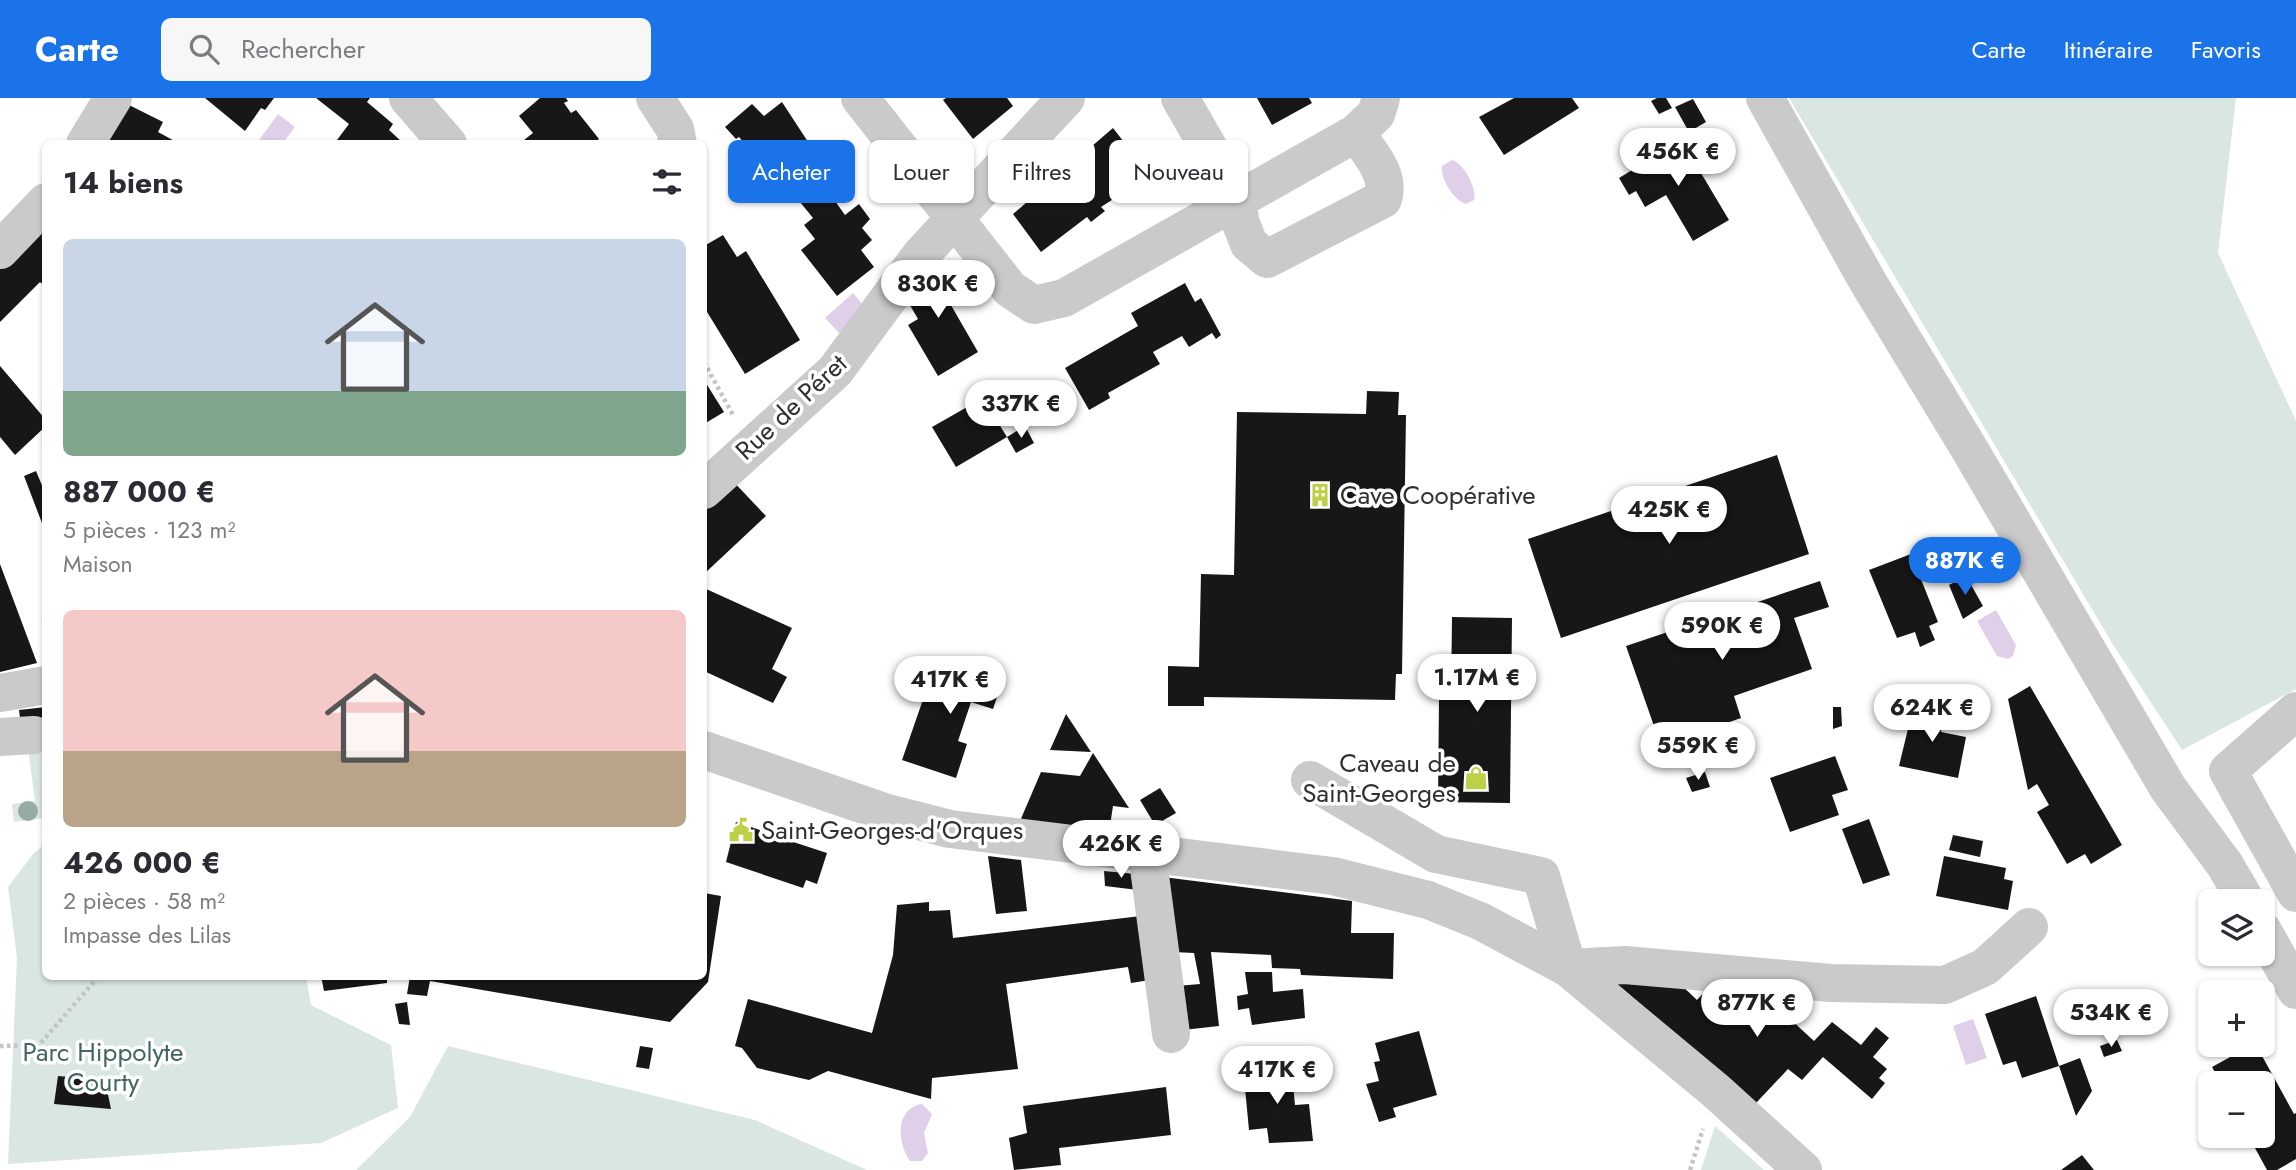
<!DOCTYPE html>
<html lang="fr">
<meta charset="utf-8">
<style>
body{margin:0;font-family:Jost,sans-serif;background:#f7f7f7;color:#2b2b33;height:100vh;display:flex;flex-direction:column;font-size:26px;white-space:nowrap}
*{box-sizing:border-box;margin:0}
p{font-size:23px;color:#7c7c81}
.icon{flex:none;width:38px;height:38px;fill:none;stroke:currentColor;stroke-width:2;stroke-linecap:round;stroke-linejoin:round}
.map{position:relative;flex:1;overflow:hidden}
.details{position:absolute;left:42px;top:42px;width:665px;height:840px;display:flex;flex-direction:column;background:#fff;border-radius:10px;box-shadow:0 2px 5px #0004}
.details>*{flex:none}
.guide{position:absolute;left:728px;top:42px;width:665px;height:63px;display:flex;gap:14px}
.buttons{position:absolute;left:2198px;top:791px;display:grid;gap:14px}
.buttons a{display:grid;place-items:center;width:77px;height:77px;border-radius:10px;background:#fff;box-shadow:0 2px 5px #0004;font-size:35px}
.price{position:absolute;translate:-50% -60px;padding:0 16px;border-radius:24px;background:#fff;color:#222;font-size:23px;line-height:46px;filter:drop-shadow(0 2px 4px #0008)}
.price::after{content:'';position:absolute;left:50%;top:42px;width:21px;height:16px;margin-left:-10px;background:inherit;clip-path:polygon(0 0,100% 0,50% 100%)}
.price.on{background:#1a73e8;color:#fff}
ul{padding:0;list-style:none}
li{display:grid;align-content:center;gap:14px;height:371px;padding:0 21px}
li span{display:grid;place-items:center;height:217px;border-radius:10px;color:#555}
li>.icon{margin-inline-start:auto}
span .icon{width:126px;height:126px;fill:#fffc;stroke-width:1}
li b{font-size:30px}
h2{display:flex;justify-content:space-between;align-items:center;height:84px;padding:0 21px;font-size:30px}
.pill{padding:0 24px;border-radius:10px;background:#fff;box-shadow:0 2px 5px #0004;font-size:24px;line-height:63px}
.pill.on{background:#1a73e8;color:#fff}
header{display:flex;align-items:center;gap:42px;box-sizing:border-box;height:98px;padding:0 35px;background:#1a73e8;color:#fff}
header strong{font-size:33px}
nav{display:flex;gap:38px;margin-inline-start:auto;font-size:24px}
.search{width:490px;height:63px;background:#f7f7f7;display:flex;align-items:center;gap:18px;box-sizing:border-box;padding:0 24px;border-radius:10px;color:#7c7c81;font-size:26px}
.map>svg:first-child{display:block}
.green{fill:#dae6e2}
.water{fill:#dfcfe9}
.building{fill:#171717}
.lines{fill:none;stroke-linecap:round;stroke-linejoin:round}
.path{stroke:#c4c4c4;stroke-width:4.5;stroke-dasharray:3.5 3.5;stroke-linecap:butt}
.minor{stroke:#cacaca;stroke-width:38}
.tree{fill:#97aba6}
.labels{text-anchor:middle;stroke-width:7;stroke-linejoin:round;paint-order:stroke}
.street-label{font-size:26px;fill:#303030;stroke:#fff}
.poi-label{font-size:26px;fill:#303030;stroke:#fff;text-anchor:start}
.park-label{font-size:26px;fill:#42675e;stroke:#fff}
</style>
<header>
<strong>Carte</strong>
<div class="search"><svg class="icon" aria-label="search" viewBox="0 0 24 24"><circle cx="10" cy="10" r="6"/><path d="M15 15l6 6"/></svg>Rechercher</div>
<nav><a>Carte</a><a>Itinéraire</a><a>Favoris</a></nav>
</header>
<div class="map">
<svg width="2296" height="1072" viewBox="0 0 2296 1072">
<rect width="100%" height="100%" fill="#fff"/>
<path class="green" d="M1789 0H2236L2218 155 2296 323V591L2182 652 2112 545Z
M45 648V720L14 724 12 706 35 703 28 650Z
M45 746 46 878 306 879 311 907 391 947 398 1010 321 1045 8 1066 17 860 8 789 33 756Z
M448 948 755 1022 867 1072H356L410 1019Z
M1715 1028 1764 1072H1701Z"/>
<path class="water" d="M278 16 295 29 283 45H257Z
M1452 62C1464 66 1477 89 1474 102L1466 106C1454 103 1440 80 1442 68Z
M853 195 867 212 842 238 825 220Z
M1996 512 2016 547 2013 558 2008 561 1997 558 1977 523Z
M1973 921 1987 960 1966 967 1953 928Z
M922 1006 932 1016 924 1035 928 1055 922 1063H910C897 1045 895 1010 922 1006Z"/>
<path class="building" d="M205 0H274L265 12 261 10 245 33Z
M316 0H370L367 4 393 26 389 32 402 44 334 46 349 26Z
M540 0H566L568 3 564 5 571 15 576 12 599 41 593 46H527L524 42 533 35 519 18Z
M946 0H1007L1013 8 973 41 943 2Z
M1257 0H1309L1312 5 1272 27Z
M1514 0H1572L1579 10 1504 57 1479 19Z
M1657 0H1666L1672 10 1659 16 1651 3Z
M1693 1 1706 24 1689 34 1675 9Z
M782 4 812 50 815 48 850 92 835 103 845 117 859 106 870 121 862 130 872 142 861 152 874 169 837 198 801 152 815 141 804 127 813 120 778 77 763 88 749 70 759 62 739 39 736 41 725 29 752 6 764 18Z
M125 5 163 24 158 34 180 46H98Z
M1113 30 1151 79 1118 104 1115 100 1101 109 1105 113 1091 124 1087 119 1041 154 1013 116Z
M1685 40 1697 57 1692 60 1729 122 1693 143 1666 97 1645 109 1636 93 1629 97 1619 80Z
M46 131V189L40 184 0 224V169Z
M723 137 737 159 746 153 800 242 745 276 704 209V148Z
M931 158 943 181 949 177 960 195 948 202 978 254 938 278 908 227 918 221 903 195Z
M1185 185 1195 204 1201 200 1221 237 1216 241 1212 235 1189 249 1182 238 1153 254 1160 266 1108 295 1110 300 1089 312 1065 270 1138 228 1131 215Z
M0 268 46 322V328L15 357 0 339Z
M704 282 724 314 704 326Z
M1367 293 1399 294 1398 317H1406L1402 576H1396L1395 602 1204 599V608H1168V568L1199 569 1201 476 1234 477 1237 314 1366 316Z
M983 300 1007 339 956 369 932 329Z
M1025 328 1034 345 1016 355 1007 339Z
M1777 357 1809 456 1561 540 1528 441Z
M36 373 46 397 45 433 24 378Z
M730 380 766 418 704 476V405Z
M1911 456 1938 524 1929 528 1935 542 1920 549 1915 534 1897 540 1869 472Z
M0 466 37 565 0 574Z
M1966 478 1983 508 1963 521 1949 487Z
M1820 483 1829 509 1794 520 1812 571 1734 598 1741 620 1661 648 1626 548Z
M704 490 792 530 772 571 787 579 773 605 704 573Z
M1452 519 1512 520 1510 705 1438 704 1439 600H1451Z
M947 558 1004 578 993 611 971 604 958 643 967 646 956 680 902 662 927 590 935 593Z
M2030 588 2122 747 2091 766 2085 756 2067 766 2037 714 2049 707 2037 686 2028 692 2008 601Z
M1914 606 1945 611 1941 634 1966 639 1958 680 1899 668Z
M46 609 45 625 21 628 19 612Z
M1833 609H1841L1842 628 1833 631Z
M1066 616 1091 654 1050 652Z
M1093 655 1129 710 1113 708 1109 734 1020 723 1041 674 1080 678Z
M1835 658 1848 692 1832 697 1839 717 1790 734 1770 680Z
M1705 674 1710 689 1692 694 1686 680Z
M1160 690 1176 715 1155 727 1140 702Z
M1869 721 1890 777 1863 786 1842 731Z
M736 724 760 732 759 736 774 741 775 738 827 755 817 786 806 782 803 790 726 764Z
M1953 737 1983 743 1980 759 1949 752Z
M988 758 1021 762 1027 813 996 816Z
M1944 758 2006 770 2004 781 2013 783 2008 812 1936 798Z
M1104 773 1136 776 1138 792 1105 788Z
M1163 779 1352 803 1351 835H1394L1393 881 1301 877 1300 871 1272 870 1271 857 1211 854 1219 928 1183 932 1177 888 1200 886 1194 855 1173 854Z
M704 795 721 798 708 884 670 924 430 883 427 898 407 896 410 878H704Z
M929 804V813L950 812 953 840 1141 818 1150 882 1131 885 1128 869 1006 886 1018 971 932 980 931 1001 828 973 809 982 757 970 742 950 735 948 748 901 872 935 893 857 897 807Z
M1245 874H1272L1273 894 1303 891 1305 920 1252 927 1249 910 1238 912 1237 898 1248 896Z
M321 878H387V885L324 893Z
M1676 882 1697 902 1713 885 1735 906 1730 910 1741 920 1763 896 1814 943 1832 924 1861 947 1876 929 1889 940 1873 959 1887 971 1879 980 1885 985 1872 1001 1823 959 1802 982 1788 971 1756 1005 1616 885Z
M2036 898 2059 968 2080 960 2092 993 2076 1018 2059 968 2022 980 2016 963 2003 967 1985 916Z
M407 904 410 927 399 926 395 906Z
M1419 933 1437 997 1393 1010 1396 1019 1379 1024 1366 986 1379 983 1374 964 1380 963 1375 945Z
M2117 942 2122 953 2104 959 2100 948Z
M2252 947H2256L2294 1016 2296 1015V1061L2277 1072H2267L2250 1041 2251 1038H2263V985H2221L2212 969Z
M640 948 653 950 649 971 636 969Z
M1291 966 1295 1007 1309 1006 1313 1043 1269 1045 1267 1030 1249 1032 1245 990 1254 989 1253 969Z
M58 978 105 982 111 1011 54 1006Z
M1166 989 1171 1037 1059 1050 1061 1067 1014 1072 1009 1040 1027 1035 1023 1008Z
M2082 1057 2094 1072H2061Z"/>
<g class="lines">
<path class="path" d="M704 264 734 319
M0 948 39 947 99 878
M1690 1072 1703 1031"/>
<path class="minor" d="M408 0 448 46
M655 0 675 31 678 46
M860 0 1010 191 1034 207 1064 200 1356 35 1376 16 1381 0
M1180 0 1238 101 1240 123 1249 146 1267 161 1383 101C1391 77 1369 54 1356 35
M1765 0 1868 184 1970 352 2168 690 2225 767 2246 803
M85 46 113 0
M0 152 46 104
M704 392 835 273 920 158 1066 0
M0 595 46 587
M2296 613 2228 673 2296 795
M0 639 34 637
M704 652 887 715 950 731 1333 778 1428 802 1480 823 1568 870 1716 993 1803 1072
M1310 682 1436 756 1541 778 1568 870 1625 867 1831 885 1945 887 1985 869 2029 829
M1147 755 1171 936
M2263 833 2296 892"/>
</g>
<circle class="tree" cx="28" cy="713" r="10"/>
<defs>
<g id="building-bare" transform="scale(1.89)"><path d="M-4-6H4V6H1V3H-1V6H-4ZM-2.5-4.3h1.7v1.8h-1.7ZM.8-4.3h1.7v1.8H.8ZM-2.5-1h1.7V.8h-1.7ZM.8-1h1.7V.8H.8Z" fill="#bcd148" stroke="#fff" stroke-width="2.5" paint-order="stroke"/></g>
<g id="shop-bare" transform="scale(1.89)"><path d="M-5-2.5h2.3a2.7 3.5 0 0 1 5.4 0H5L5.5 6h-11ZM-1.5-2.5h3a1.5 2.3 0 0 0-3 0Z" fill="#bcd148" stroke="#fff" stroke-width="2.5" paint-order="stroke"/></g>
<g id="civic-bare" transform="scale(1.89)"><path d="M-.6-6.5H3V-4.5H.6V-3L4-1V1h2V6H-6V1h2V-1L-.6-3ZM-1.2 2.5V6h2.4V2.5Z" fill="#bcd148" stroke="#fff" stroke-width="2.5" paint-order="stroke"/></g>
</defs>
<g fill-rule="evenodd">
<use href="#building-bare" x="1320" y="397"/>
<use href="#shop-bare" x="1476" y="680"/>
<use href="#civic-bare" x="741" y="732"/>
</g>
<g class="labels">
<g class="street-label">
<text transform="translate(791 309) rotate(-43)" y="9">Rue de Péret</text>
</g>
<g class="poi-label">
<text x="1340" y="406">Cave Coopérative</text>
<text x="1456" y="674" text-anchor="end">Caveau de<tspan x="1456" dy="30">Saint-Georges</tspan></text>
<text x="761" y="741">Saint-Georges-d'Orques</text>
</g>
<g class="park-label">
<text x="103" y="963">Parc Hippolyte<tspan x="103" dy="30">Courty</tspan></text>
</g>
</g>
</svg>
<div class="buttons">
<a><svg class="icon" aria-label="layers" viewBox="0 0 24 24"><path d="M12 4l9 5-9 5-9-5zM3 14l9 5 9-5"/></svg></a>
<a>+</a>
<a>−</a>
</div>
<b class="price" style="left:1678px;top:90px">456K €</b>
<b class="price" style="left:938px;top:222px">830K €</b>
<b class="price" style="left:1021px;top:342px">337K €</b>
<b class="price" style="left:1669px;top:448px">425K €</b>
<b class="price on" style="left:1965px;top:499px">887K €</b>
<b class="price" style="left:1722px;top:564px">590K €</b>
<b class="price" style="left:1477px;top:616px">1.17M €</b>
<b class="price" style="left:950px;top:618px">417K €</b>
<b class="price" style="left:1932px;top:646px">624K €</b>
<b class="price" style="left:1698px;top:684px">559K €</b>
<b class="price" style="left:1121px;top:782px">426K €</b>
<b class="price" style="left:1757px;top:941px">877K €</b>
<b class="price" style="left:2111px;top:951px">534K €</b>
<b class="price" style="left:1277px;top:1008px">417K €</b>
<div class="guide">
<a class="pill on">Acheter</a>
<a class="pill">Louer</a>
<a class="pill">Filtres</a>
<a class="pill">Nouveau</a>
</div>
<section class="details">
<h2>14 biens<svg class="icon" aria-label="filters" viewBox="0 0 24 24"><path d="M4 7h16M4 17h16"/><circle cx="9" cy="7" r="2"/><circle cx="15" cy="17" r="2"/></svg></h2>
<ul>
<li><span style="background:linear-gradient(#c9d6e8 70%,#7fa58c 0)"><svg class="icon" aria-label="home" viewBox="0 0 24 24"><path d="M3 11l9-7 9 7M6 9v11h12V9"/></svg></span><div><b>887 000 €</b><p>5 pièces · 123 m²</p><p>Maison</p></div></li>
<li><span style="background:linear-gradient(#f6c9c9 65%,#b9a48a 0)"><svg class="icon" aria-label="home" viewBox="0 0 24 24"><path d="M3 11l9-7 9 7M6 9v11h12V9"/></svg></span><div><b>426 000 €</b><p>2 pièces · 58 m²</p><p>Impasse des Lilas</p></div></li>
</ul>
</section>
</div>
